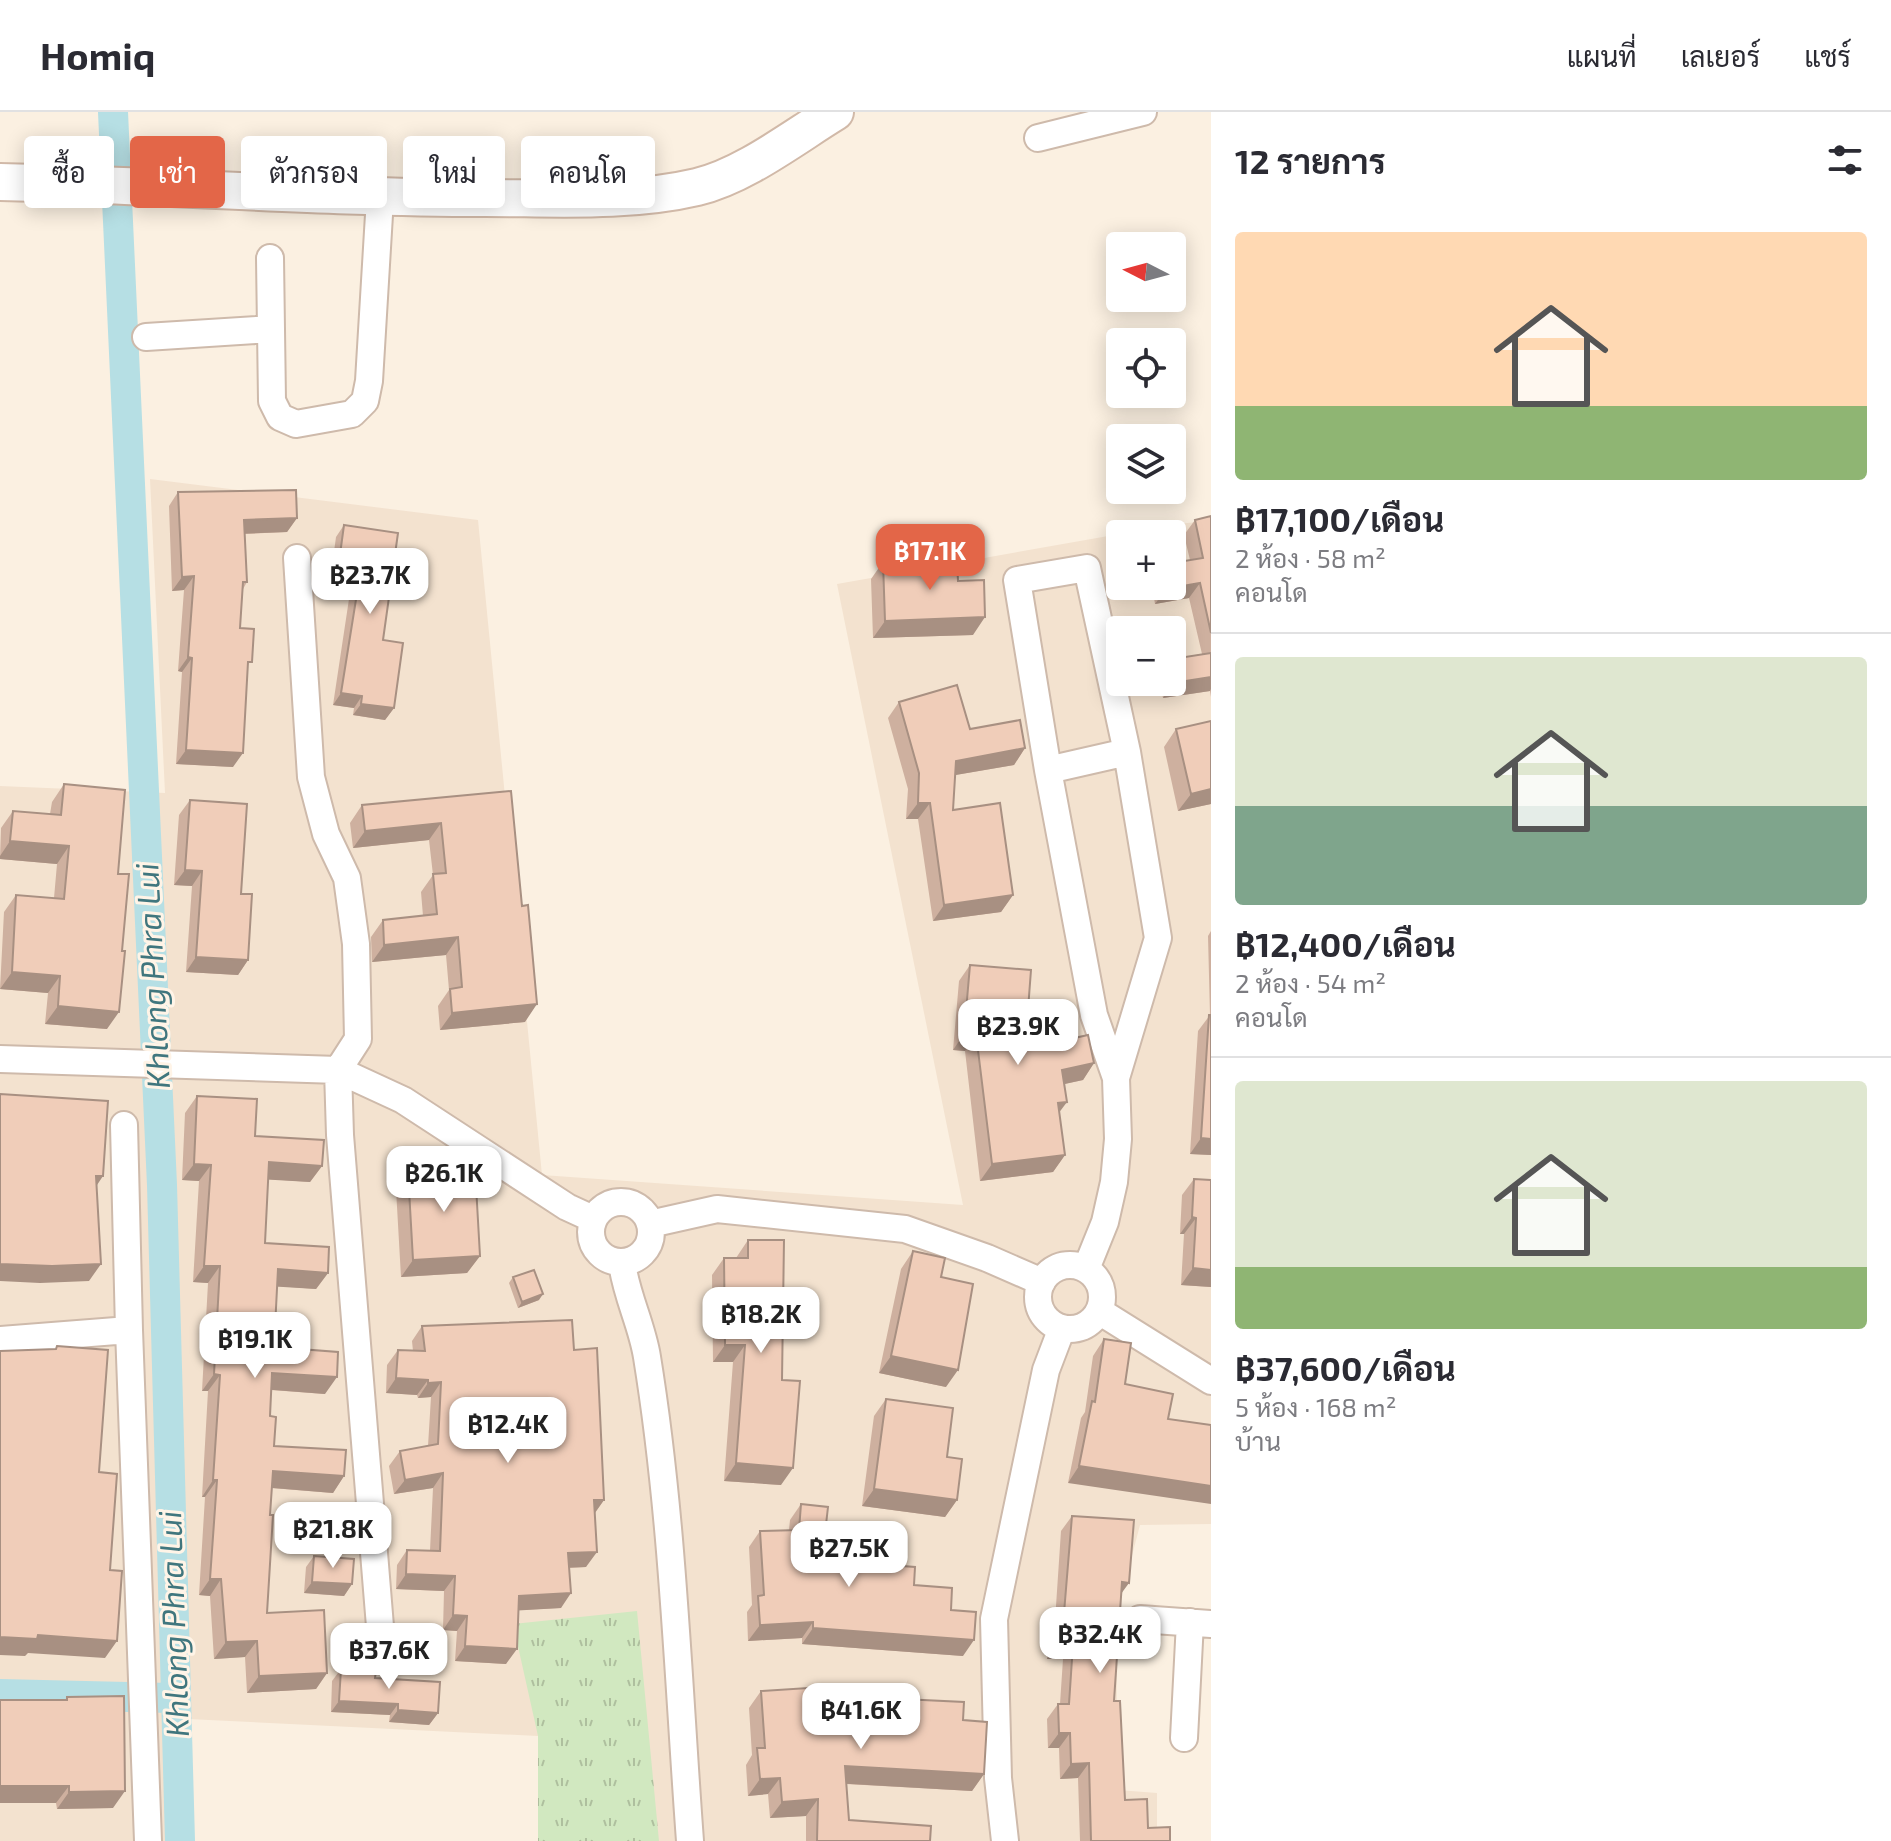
<!DOCTYPE html>
<html lang="th">
<meta charset="utf-8">
<style>
body{margin:0;font-family:"Exo 2",Sarabun,sans-serif;background:#f7f7f7;color:#2b2b33;height:100vh;display:flex;flex-direction:column;font-size:30px;white-space:nowrap}
*{box-sizing:border-box;margin:0}
p{font-size:26px;color:#7c7c81}
.icon{flex:none;width:44px;height:44px;fill:none;stroke:currentColor;stroke-width:2;stroke-linecap:round;stroke-linejoin:round}
.map{position:relative;flex:1;overflow:hidden}
.side{display:flex;flex-direction:column;background:#fff;width:680px}
.side>*{flex:none}
.top-card{position:absolute;left:24px;top:24px;width:760px;height:72px;display:flex;gap:16px}
.needle{width:52px;rotate:276deg}
.tools{position:absolute;left:1106px;top:120px;display:grid;gap:16px}
.tools a{display:grid;place-items:center;width:80px;height:80px;border-radius:8px;background:#fff;box-shadow:0 4px 20px #0003;font-size:40px}
.price{position:absolute;translate:-50% -68px;padding:0 18px;border-radius:16px;background:#fff;color:#222;font-size:26px;line-height:52px;filter:drop-shadow(0 2px 4px #0008)}
.price::after{content:'';position:absolute;left:50%;top:48px;width:24px;height:18px;margin-left:-12px;background:inherit;clip-path:polygon(0 0,100% 0,50% 100%)}
.price.active{background:#e36648;color:#fff}
ul{padding:0;list-style:none}
li{display:grid;align-content:center;gap:16px;height:424px;padding:0 24px}
li+li{border-top:2px solid #e1e1e2}
li span{display:grid;place-items:center;height:248px;border-radius:8px;color:#555}
li>.icon{margin-inline-start:auto}
span .icon{width:144px;height:144px;fill:#fffc;stroke-width:1}
li b{font-size:34px}
h2{display:flex;justify-content:space-between;align-items:center;height:96px;padding:0 24px;font-size:34px}
.chip{padding:0 28px;border-radius:8px;background:#fff;box-shadow:0 4px 20px #0003;font-size:28px;line-height:72px}
.chip.active{background:#e36648;color:#fff}
header{display:flex;align-items:center;gap:48px;box-sizing:border-box;height:112px;padding:0 40px;background:#fff;border-bottom:2px solid #e1e1e2}
header strong{font-size:38px}
nav{display:flex;gap:44px;margin-inline-start:auto;font-size:28px}
main{display:flex;flex:1;min-height:0}
.map>svg:first-child{display:block}
.residential{fill:#f3e2cf;fill-rule:evenodd}
.grass{fill:url(#grass-tufts)}
.lines{fill:none;stroke-linecap:round;stroke-linejoin:round}
.canal{stroke:#b6dfe4;stroke-width:30}
.street-casing{stroke:#cebaab;stroke-width:30}
.secondary-casing{stroke:#d1b9a8;stroke-width:40}
.street{stroke:#fff;stroke-width:26}
.secondary{stroke:#fff;stroke-width:36}
.wall{fill:#ceb09f}
.shaded-wall{fill:#a89082}
.building{fill:#f0cdb9;stroke:#a89082;stroke-width:2}
.labels{text-anchor:middle;stroke-width:6;stroke-linejoin:round;paint-order:stroke}
.water-label{font-size:32px;font-style:italic;fill:#40767e;stroke:#fff4e7}
</style>
<header>
<strong>Homiq</strong>
<nav><a>แผนที่</a><a>เลเยอร์</a><a>แชร์</a></nav>
</header>
<main>
<div class="map">
<svg width="1211" height="1729" viewBox="0 0 1211 1729">
<defs>
<pattern id="grass-tufts" width="24" height="20" patternUnits="userSpaceOnUse" patternTransform="scale(2)"><rect width="24" height="20" fill="#d1e8c0"/><path d="M3 7l-1-3M5 7V3M7 7l1-3M15 17l-1-3M17 17v-4M19 17l1-3" fill="none" stroke="#aebf9e"/></pattern>
</defs>
<rect width="100%" height="100%" fill="#fbf0e1"/>
<path class="residential" d="M150 367 478 408 542 1063 963 1093 837 472 1165 414 1211 408V1412L1140 1413 1116 1505 1118 1678 1157 1681V1729H538V1624L167 1606 171 1729H0V674L165 681ZM1120 422H1172V474H1120ZM1120 518H1172V570H1120Z"/>
<path class="grass" d="M637 1499 659 1729H538V1624L513 1512Z"/>
<g class="lines">
<path class="canal" d="M113 0 162 1073 180 1729
M0 1582 170 1586"/>
<g class="street-casing">
<path id="street" d="M1038 26 1143 0
M270 146 272 289 280 305 296 312 352 302 365 289 369 269 380 86
M146 225 271 217
M297 446 311 665 326 722 347 766 356 832 358 927 338 958 340 1023 382 1539
M1048 658 1127 640
M0 947 338 958 403 988 567 1095 593 1107
M124 1013 129 1218 148 1729
M591 1120a30 30 0 1 1 60 0a30 30 0 1 1-60 0Z
M650 1112 717 1097 905 1117 987 1146 1042 1170
M622 1151C626 1183 642 1213 647 1245 673 1405 678 1568 690 1729
M1038 1185a32 32 0 1 1 64 0a32 32 0 1 1-64 0Z
M1086 1157 1105 1110 1114 1070 1118 1027 1116 966 1094 903 1048 658 1017 468 1087 456 1127 640 1158 826 1116 966
M1099 1199 1211 1269
M0 1228 129 1218
M1140 1507 1211 1512
M1184 1626 1190 1510
M1005 1729 998 1666 994 1507 1046 1258 1062 1216"/>
</g>
<g class="secondary-casing">
<path id="secondary" d="M0 70C162 73 323 86 485 86 554 86 629 91 697 75 744 64 794 25 835 0"/>
</g>
<use href="#street" class="street"/>
<use href="#secondary" class="secondary"/>
</g>
<path class="wall" d="M178 380 297 406 287 420 245 422 247 470 243 477 240 516 248 555 233 655 176 652 182 560 178 559 184 478 172 479 169 394Z
M1211 404V585L1210 579 1163 586 1160 570H1172V547L1202 542 1189 486 1155 492 1152 474H1172L1190 448 1184 423 1195 408Z
M344 413 383 528 394 596 385 608 353 603 354 596 333 593 349 487 328 484 336 425Z
M883 450 958 469 973 523 873 526 871 467Z
M899 590 1025 636 1014 653 955 663 953 698 1013 783 1001 800 933 809 918 707H906L908 677 888 606Z
M1176 617 1211 692 1178 699 1164 635Z
M64 672 118 762 107 917 45 912 48 881 0 877 4 800 16 783 54 786 57 752 0 747 1 716 13 699 50 702 52 690Z
M511 679 525 910 440 918 438 894 449 878 446 843 372 850 371 825 383 808 423 804 421 780 433 763 429 728 353 736 350 711 362 693Z
M190 688 241 782 248 848 238 863 186 860 192 774 174 773 179 703Z
M1211 819V1043L1190 1042 1198 919 1210 903 1208 824Z
M970 853 1025 937 1094 951 1083 968 1064 972 1059 1000 1065 1043 1053 1060 980 1069 965 939 953 938 959 869Z
M197 984 255 1024 322 1054 310 1070 268 1067 265 1131 328 1161 316 1177 277 1174 274 1235 325 1282 271 1278 270 1304 274 1334 344 1364 333 1381 271 1376 267 1501 327 1561 316 1577 247 1581 245 1545 214 1547 210 1484 199 1483 205 1385H202L208 1279H202L208 1171 193 1170 199 1069 182 1068 185 1001Z
M408 1060 480 1144 467 1161 401 1165 396 1077Z
M1194 1067 1211 1068V1175L1181 1173 1184 1122H1180L1182 1083Z
M748 1128 781 1373 724 1369 733 1250H713L712 1163 724 1146H736Z
M913 1139 946 1275 879 1261 901 1157Z
M513 1165 539 1188 518 1196 509 1171Z
M422 1214 574 1238 604 1388 595 1401 586 1455 569 1456 561 1496 518 1498 506 1552 455 1549 457 1519 443 1518 444 1479 396 1477 397 1453 407 1438 430 1439 433 1376 394 1382 389 1354 400 1339 428 1334 431 1285 418 1286 417 1283 386 1281 387 1253 398 1238 413 1239 412 1229Z
M1104 1227 1125 1272 1168 1307 1068 1371 1081 1306 1085 1300 1093 1244Z
M886 1287 947 1345 957 1388 945 1405 862 1394 874 1304Z
M801 1392 822 1448 914 1473 951 1498 963 1544 802 1532V1526L748 1529 747 1500 752 1493 749 1435 760 1419 789 1418 790 1408Z
M1072 1404 1121 1482 1114 1589 1125 1688 1148 1716 1170 1729H1080L1078 1666 1060 1667 1059 1636H1048L1047 1607 1058 1592H1060L1063 1547H1047L1049 1516 1055 1509 1061 1419Z
M314 1444 352 1472 344 1484 304 1481 306 1455Z
M341 1557 375 1566 438 1601 429 1613 389 1610 390 1603 331 1600 332 1569Z
M761 1579 840 1584 963 1608 984 1662 972 1679 846 1672 849 1708 930 1729H806V1704L770 1706 768 1682 748 1684 746 1653 752 1643 749 1596Z
M67 1585 113 1696 57 1697 56 1691H0V1588H65Z"/>
<path class="shaded-wall" d="M297 406 287 420 234 422 244 408Z
M194 464 184 478 172 479 182 465Z
M1200 471 1189 486 1155 492 1166 477Z
M336 472 358 475 349 487 328 484Z
M985 505 973 523 873 526 885 509Z
M188 545 192 546 182 560 178 559Z
M1211 565V577L1210 579 1163 586 1173 571Z
M341 581 362 584 354 596 333 593Z
M361 592 394 596 385 608 353 603Z
M1025 636 1014 653 944 665 956 649Z
M186 638 243 641 233 655 176 652Z
M1211 677V692L1178 699 1191 682Z
M918 691H930L918 707H906Z
M441 711 429 728 353 736 365 719Z
M10 729 69 734 57 752 0 747V744Z
M185 758 202 759 192 774 174 773Z
M1013 783 1001 800 933 809 944 793Z
M458 825 446 843 372 850 384 833Z
M196 845 248 848 238 863 186 860Z
M12 860 60 864 48 881 0 877Z
M537 892 525 910 440 918 452 901Z
M58 894 119 900 107 917 45 912Z
M964 922H976L965 939 953 938Z
M1094 951 1083 968 1051 975 1062 958Z
M1067 990 1055 1006 1058 991Z
M1201 1026 1211 1027V1043L1190 1042Z
M1065 1043 1053 1060 980 1069 992 1052Z
M269 1050 322 1054 310 1070 258 1067Z
M194 1052 211 1053 199 1069 182 1068Z
M96 1064H103L91 1082Z
M1192 1105 1196 1106 1184 1122H1180Z
M480 1144 467 1161 401 1165 413 1148Z
M0 1152H101L89 1169 40 1171 0 1169Z
M204 1154H220L208 1171 193 1170Z
M1193 1156 1211 1158V1175L1181 1173Z
M278 1157 328 1161 316 1177 267 1174Z
M543 1182 539 1188 518 1196 522 1190Z
M725 1233H745L733 1250H713Z
M891 1244 958 1258 946 1275 879 1261Z
M272 1261 337 1265 325 1282 261 1277Z
M214 1262 220 1263 208 1279H202Z
M396 1266 428 1268 417 1283 386 1281Z
M441 1270 431 1285 418 1286 428 1271Z
M736 1351 793 1356 781 1373 724 1369Z
M1079 1354 1211 1374V1392L1068 1371Z
M273 1359 344 1364 333 1381 261 1375Z
M443 1361 433 1376 394 1382 405 1368Z
M213 1368H217L205 1385H202Z
M874 1377 957 1388 945 1405 862 1394Z
M594 1388H604L594 1402Z
M597 1440 586 1455 558 1456 568 1441Z
M406 1462 455 1464 444 1479 396 1477Z
M210 1467H221L210 1484 199 1483Z
M312 1470 352 1472 344 1484 304 1481Z
M1122 1470 1129 1471 1118 1486Z
M571 1481 561 1496 509 1499 519 1484Z
M453 1503 467 1504 457 1519 443 1518Z
M813 1510 802 1526 748 1529 760 1513Z
M813 1516 974 1528 963 1544 802 1532Z
M38 1523 117 1529 105 1546 28 1541 25 1544 0 1543V1525Z
M257 1529 245 1545 214 1547 226 1530Z
M1058 1532H1073L1063 1547H1047Z
M465 1534 517 1537 506 1552 455 1549Z
M327 1561 316 1577 247 1581 259 1564Z
M339 1589 398 1592 390 1603 331 1600Z
M398 1598 438 1601 429 1613 389 1610Z
M1059 1621H1070L1059 1636H1048Z
M1089 1651 1078 1666 1060 1667 1071 1652Z
M845 1654 984 1662 972 1679 833 1671Z
M780 1666 768 1682 748 1684 760 1667Z
M0 1674H69L56 1691H0Z
M125 1679 113 1696 57 1697 69 1680Z
M818 1687 806 1704 770 1706 782 1690Z"/>
<path class="building" d="M296 378 297 406 244 408 247 470H243L240 516 254 517 252 550H248L243 641 186 638 192 546 188 545 194 464 182 465 178 380Z
M1211 404V521L1200 471 1166 477 1165 474H1172V451L1203 446 1195 408Z
M344 413 398 421 383 528 403 531 394 596 361 592 362 584 341 581 358 475 336 472Z
M957 447 958 469 984 468 985 505 885 509 883 450Z
M1211 541V565L1173 571 1172 547Z
M957 573 970 617 1020 608 1025 636 956 649 953 698 1000 691 1013 783 944 793 930 691H918L919 661 899 590Z
M1211 609V677L1191 682 1176 617Z
M64 672 125 678 118 762H129L122 839H125L119 900 58 894 60 864 12 860 16 783 64 787 69 734 10 729 13 699 61 703Z
M511 679 522 794 528 793 537 892 452 901 450 877 462 875 458 825 384 833 383 808 437 802 433 762 446 761 441 711 365 719 362 693Z
M190 688 247 692 241 782H252L248 848 196 845 202 759 185 758Z
M970 853 1031 858 1025 937 1088 923 1094 951 1062 958 1067 990 1058 991 1065 1043 992 1052 976 922H964Z
M1209 903H1211V1027L1201 1026Z
M0 982 108 989 103 1064H96L101 1152 52 1154 0 1152Z
M197 984 257 987 255 1024 324 1028 322 1054 269 1050 265 1131 329 1135 328 1161 278 1157 274 1235 338 1240 337 1265 272 1261 270 1304 276 1305 274 1334 346 1338 344 1364 273 1359 270 1403H273L267 1501 324 1498 327 1561 259 1564 257 1529 226 1530 221 1467H210L217 1368H213L220 1263 214 1262 220 1154H204L211 1053 194 1052Z
M475 1056 480 1144 413 1148 408 1060Z
M1194 1067 1211 1068V1158L1193 1156 1196 1106 1192 1105Z
M748 1128H784L782 1268 800 1269 793 1356 736 1351 745 1233H725L724 1146H748Z
M913 1139 945 1146 941 1165 973 1172 958 1258 891 1244Z
M534 1158 543 1182 522 1190 513 1165Z
M572 1208 574 1238 597 1236 604 1388H594L597 1440 568 1441 571 1481 519 1484 517 1537 465 1534 467 1504 453 1503 455 1464 406 1462 407 1438 440 1439 443 1361 405 1368 400 1339 438 1332 441 1270 428 1271V1268L396 1266 398 1238 425 1239 422 1214Z
M1104 1227 1131 1231 1125 1272 1173 1282 1168 1307 1211 1313V1374L1079 1354 1092 1289 1095 1290Z
M57 1234 108 1238 99 1360 117 1362 110 1458 122 1459 117 1529 38 1523 37 1527 0 1525V1239L56 1237Z
M886 1287 953 1296 947 1345 962 1347 957 1388 874 1377Z
M801 1392 828 1395 822 1448 915 1455 914 1473 952 1476 951 1498 976 1500 974 1528 813 1516V1510L760 1513 758 1484 764 1483 760 1419 799 1418Z
M1072 1404 1134 1408 1129 1471 1122 1470 1114 1589H1120L1125 1688 1147 1687 1148 1716 1170 1715V1729H1091L1089 1651 1071 1652 1070 1621H1059L1058 1592H1069L1073 1532H1058L1060 1501H1064Z
M314 1444 354 1447 352 1472 312 1470Z
M341 1557 376 1559 375 1566 440 1570 438 1601 398 1598V1592L339 1589Z
M839 1574 840 1584 964 1590 963 1608 987 1610 984 1662 845 1654 849 1708 931 1714 930 1729H817L818 1687 782 1690 780 1666 760 1667 757 1636H765L761 1579Z
M124 1584 125 1679 69 1680V1674H0V1588H67V1585Z"/>
<g class="labels">
<g class="water-label">
<text transform="translate(153 864) rotate(-93)" y="11">Khlong Phra Lui</text>
<text transform="translate(174 1512) rotate(-92)" y="11">Khlong Phra Lui</text>
</g>
</g>
</svg>
<div class="tools">
<a><svg class="needle" viewBox="-14 -14 28 28"><path d="M0-13l5 13h-10z" fill="#e53935"/><path d="M0 13l5-13h-10z" fill="#7c7c81"/></svg></a>
<a><svg class="icon" aria-label="locate" viewBox="0 0 24 24"><circle cx="12" cy="12" r="6"/><path d="M12 2v4M12 18v4M2 12h4M18 12h4"/></svg></a>
<a><svg class="icon" aria-label="layers" viewBox="0 0 24 24"><path d="M12 4l9 5-9 5-9-5zM3 14l9 5 9-5"/></svg></a>
<a>+</a>
<a>−</a>
</div>
<b class="price active" style="left:930px;top:480px">฿17.1K</b>
<b class="price" style="left:370px;top:504px">฿23.7K</b>
<b class="price" style="left:1018px;top:955px">฿23.9K</b>
<b class="price" style="left:444px;top:1102px">฿26.1K</b>
<b class="price" style="left:761px;top:1243px">฿18.2K</b>
<b class="price" style="left:255px;top:1268px">฿19.1K</b>
<b class="price" style="left:508px;top:1353px">฿12.4K</b>
<b class="price" style="left:333px;top:1458px">฿21.8K</b>
<b class="price" style="left:849px;top:1477px">฿27.5K</b>
<b class="price" style="left:1100px;top:1563px">฿32.4K</b>
<b class="price" style="left:389px;top:1579px">฿37.6K</b>
<b class="price" style="left:861px;top:1639px">฿41.6K</b>
<div class="top-card">
<a class="chip">ซื้อ</a>
<a class="chip active">เช่า</a>
<a class="chip">ตัวกรอง</a>
<a class="chip">ใหม่</a>
<a class="chip">คอนโด</a>
</div>
</div>
<section class="side">
<h2>12 รายการ<svg class="icon" aria-label="filters" viewBox="0 0 24 24"><path d="M4 7h16M4 17h16"/><circle cx="9" cy="7" r="2"/><circle cx="15" cy="17" r="2"/></svg></h2>
<ul>
<li><span style="background:linear-gradient(#ffd9b3 70%,#8fb573 0)"><svg class="icon" aria-label="home" viewBox="0 0 24 24"><path d="M3 11l9-7 9 7M6 9v11h12V9"/></svg></span><div><b>฿17,100/เดือน</b><p>2 ห้อง · 58 m²</p><p>คอนโด</p></div></li>
<li><span style="background:linear-gradient(#dfe7d0 60%,#7fa58c 0)"><svg class="icon" aria-label="home" viewBox="0 0 24 24"><path d="M3 11l9-7 9 7M6 9v11h12V9"/></svg></span><div><b>฿12,400/เดือน</b><p>2 ห้อง · 54 m²</p><p>คอนโด</p></div></li>
<li><span style="background:linear-gradient(#dfe7d0 75%,#8fb573 0)"><svg class="icon" aria-label="home" viewBox="0 0 24 24"><path d="M3 11l9-7 9 7M6 9v11h12V9"/></svg></span><div><b>฿37,600/เดือน</b><p>5 ห้อง · 168 m²</p><p>บ้าน</p></div></li>
</ul>
</section>
</main>
